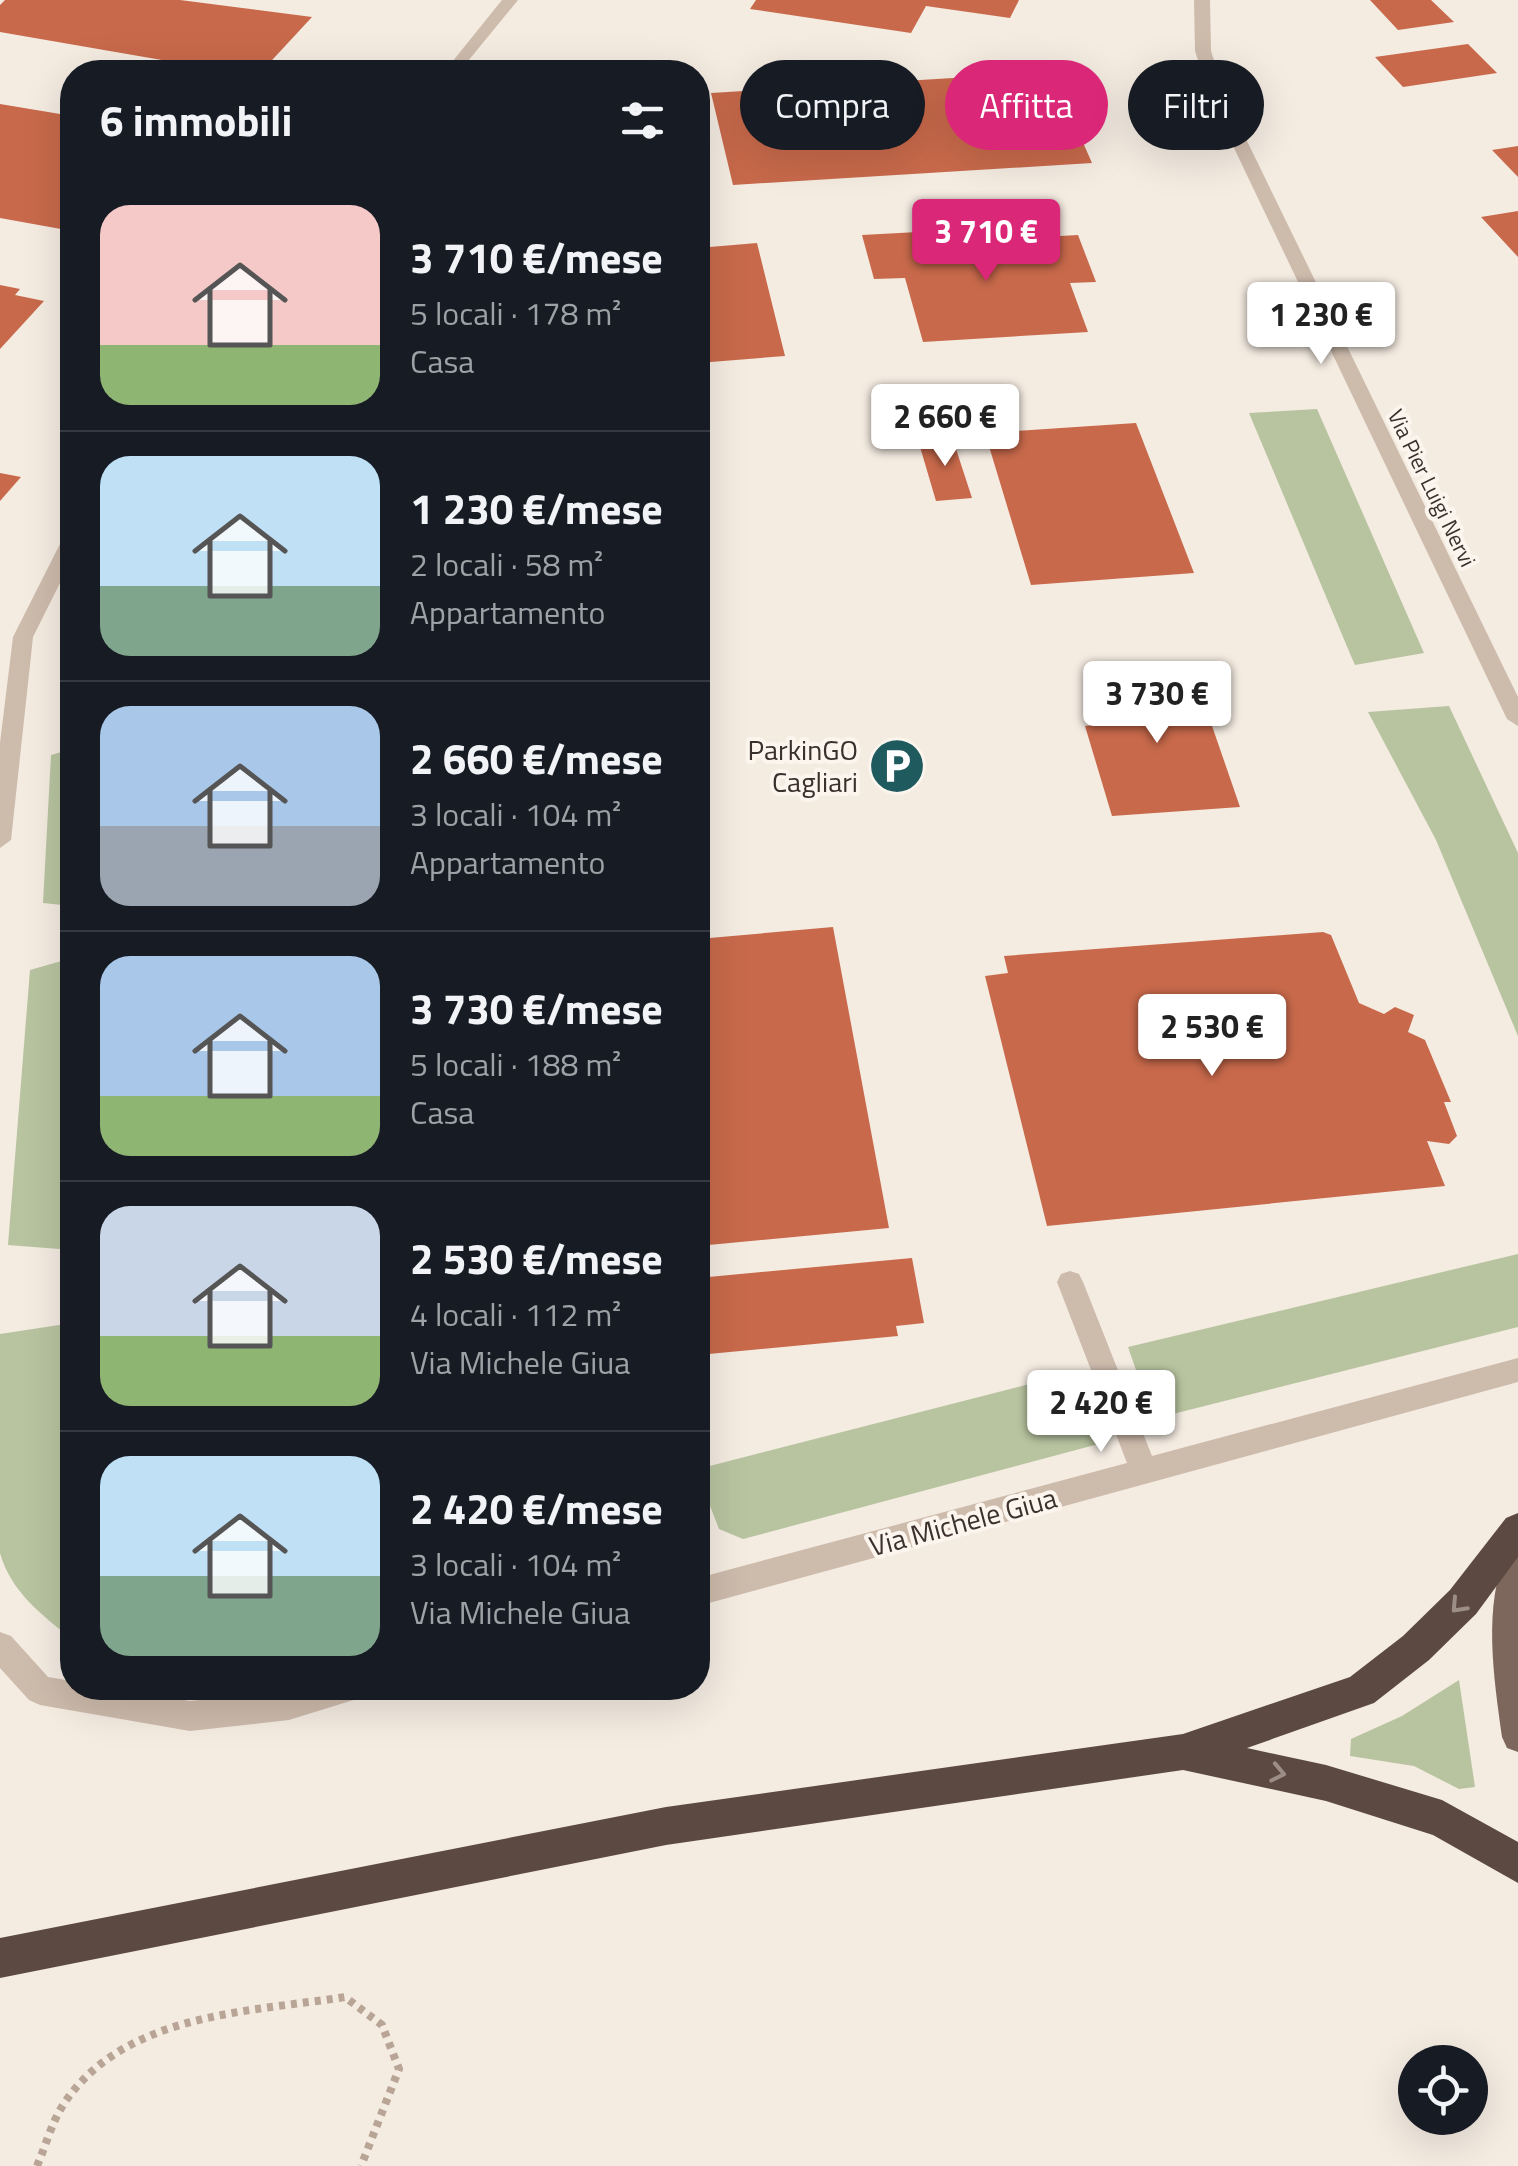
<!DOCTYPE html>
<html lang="it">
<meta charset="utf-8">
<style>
body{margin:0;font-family:"Titillium Web",sans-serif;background:#20242c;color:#f1f3f6;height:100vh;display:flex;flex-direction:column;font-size:38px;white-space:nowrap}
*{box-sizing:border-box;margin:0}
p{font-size:32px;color:#9ea1a6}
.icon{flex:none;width:55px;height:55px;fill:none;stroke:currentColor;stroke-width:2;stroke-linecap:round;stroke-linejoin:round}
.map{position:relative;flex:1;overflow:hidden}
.drawer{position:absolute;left:60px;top:60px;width:650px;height:1640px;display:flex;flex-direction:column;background:#171b24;border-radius:40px;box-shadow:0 10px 40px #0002}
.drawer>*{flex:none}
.guide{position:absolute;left:740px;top:60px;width:628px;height:90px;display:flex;gap:20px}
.tools{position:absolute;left:1398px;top:2045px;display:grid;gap:20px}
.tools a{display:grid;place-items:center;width:90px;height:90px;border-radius:50%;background:#171b24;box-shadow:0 10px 40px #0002;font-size:50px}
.price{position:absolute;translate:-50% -85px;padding:0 22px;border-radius:10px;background:#fff;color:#222;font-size:32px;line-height:65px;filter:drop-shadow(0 2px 5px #0008)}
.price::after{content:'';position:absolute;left:50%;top:60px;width:30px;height:22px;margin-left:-15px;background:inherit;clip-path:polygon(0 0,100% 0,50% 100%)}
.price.active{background:#db2777;color:#fff}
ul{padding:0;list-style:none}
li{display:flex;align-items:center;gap:30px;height:250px;padding:0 40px}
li+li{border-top:2px solid #363941}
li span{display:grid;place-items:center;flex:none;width:280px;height:200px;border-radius:30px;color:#555}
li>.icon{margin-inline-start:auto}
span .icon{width:120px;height:120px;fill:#fffc;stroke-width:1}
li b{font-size:42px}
h2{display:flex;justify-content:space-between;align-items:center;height:120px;padding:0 40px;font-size:42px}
.chip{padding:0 35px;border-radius:45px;background:#171b24;box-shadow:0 10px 40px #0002;font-size:35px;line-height:90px}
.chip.active{background:#db2777;color:#fff}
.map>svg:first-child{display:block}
.green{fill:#b8c4a0}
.building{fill:#c8694b}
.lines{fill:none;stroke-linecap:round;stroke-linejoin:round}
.path{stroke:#b9a596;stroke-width:8;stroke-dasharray:6 6;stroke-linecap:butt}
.minor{fill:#cdbbac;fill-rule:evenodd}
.major{fill:#7d675c;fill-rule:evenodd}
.highway{fill:#5c4a42;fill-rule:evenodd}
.oneway{stroke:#9c8e87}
.labels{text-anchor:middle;stroke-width:8;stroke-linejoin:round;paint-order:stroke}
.far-street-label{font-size:22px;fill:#3b302b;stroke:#fbf5ee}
.poi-label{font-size:28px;fill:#3b302b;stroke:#fbf5ee;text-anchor:end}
.street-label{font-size:28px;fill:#3b302b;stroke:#fbf5ee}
</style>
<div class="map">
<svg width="1518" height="2166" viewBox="0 0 1518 2166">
<rect width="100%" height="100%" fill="#f4ebe1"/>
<path class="green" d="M1317 409 1424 653 1355 665 1351 656 1249 413Z
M1449 706 1518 853V1036L1436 840 1368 712Z
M72 749V906L43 903 51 755Z
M72 958V1250L8 1245 30 970Z
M1518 1254V1327L1153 1419 1128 1347Z
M72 1323V1639C42 1615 11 1592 0 1553V1334Z
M1076 1372 1106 1442 743 1539 719 1529 698 1475V1469Z
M1459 1680 1475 1787 1459 1789 1414 1766 1350 1756 1351 1739 1402 1716Z"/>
<path class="building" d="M5 0H180L312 17 261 72H231L0 32V5Z
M756 0H1019L1010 18 926 6 911 33 750 9Z
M1370 0H1431L1454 22 1398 30Z
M1468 44 1497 73 1403 87 1375 57Z
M1052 72 1092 163 733 185 711 93Z
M0 104 72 116V231L0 218Z
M1518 146V177L1492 150Z
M1518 211V257L1481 217Z
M918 232 922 244 1078 235 1096 282 1070 283 1088 332 923 342 905 278 874 279 862 235Z
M757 243 785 356 698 363V321H702L698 248Z
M0 285 20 289 15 295 44 301 0 349Z
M1136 423 1194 573 1031 585 985 433Z
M952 437 959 440 962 449H956L972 498 936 501 918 440Z
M0 473 21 477 0 501Z
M1181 669 1190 694H1201L1240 807 1112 816 1085 726 1103 724 1089 675Z
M833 927 889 1228 698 1246V939Z
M1323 932 1331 935 1359 1003 1384 1014 1395 1007 1414 1015 1408 1032 1425 1040 1451 1102H1444L1457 1136 1449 1144 1427 1141 1445 1186 1047 1226 985 976 1008 973 1004 956Z
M912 1258 924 1323 896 1326 898 1336 698 1355V1278Z"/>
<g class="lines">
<path class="path" d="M37 2166C46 2145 52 2121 65 2102 126 2013 249 2012 345 1997L382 2025 399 2069 361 2166"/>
<path class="minor" d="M502 0H518L459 72H444Z
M1194 0H1210L1211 51 1228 102 1518 697V726L1507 719 1212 102 1195 51Z
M72 534V559L33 637 11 840 0 848V743L13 637 62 540Z
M1070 1271 1079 1274 1083 1282 1152 1456 1518 1358V1382L698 1606V1578L1127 1463 1057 1282 1061 1274Z
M0 1632 11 1636 48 1677 72 1681V1688H110L190 1701 299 1688H364L360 1698 289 1720 190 1731 40 1705 29 1700 0 1668Z"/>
<path class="major" d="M1518 1545V1752L1507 1748 1502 1737C1494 1678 1482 1605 1508 1549Z"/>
<path class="highway" d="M1518 1513V1557L1476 1614 1429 1660 1374 1703 1247 1748 1326 1765 1442 1800 1518 1842V1883L1433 1835 1326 1801 1183 1770 666 1845 0 1978V1938L666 1807 1183 1734 1350 1677 1403 1636 1450 1590 1506 1518Z"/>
</g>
<defs><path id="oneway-chevron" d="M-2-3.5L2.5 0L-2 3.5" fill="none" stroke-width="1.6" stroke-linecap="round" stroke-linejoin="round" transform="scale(2.5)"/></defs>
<g class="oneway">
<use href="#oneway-chevron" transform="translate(1458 1606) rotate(133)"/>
<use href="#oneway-chevron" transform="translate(1278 1773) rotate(12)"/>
</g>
<defs>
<g id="parking-disc" transform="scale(2.875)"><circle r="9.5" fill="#1f5a5e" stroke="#fbf5ee"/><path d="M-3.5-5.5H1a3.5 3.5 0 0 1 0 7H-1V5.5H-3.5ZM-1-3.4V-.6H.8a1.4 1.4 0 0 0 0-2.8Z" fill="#fff"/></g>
</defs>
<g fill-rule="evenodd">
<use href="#parking-disc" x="897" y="766"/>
</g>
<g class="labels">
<g class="far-street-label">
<text transform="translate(1432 488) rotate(64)" y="8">Via Pier Luigi Nervi</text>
</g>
<g class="poi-label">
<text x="858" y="760">ParkinGO<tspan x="858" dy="32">Cagliari</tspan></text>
</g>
<g class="street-label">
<text transform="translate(963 1522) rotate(-15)" y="10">Via Michele Giua</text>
</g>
</g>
</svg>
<div class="tools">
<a><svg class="icon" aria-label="locate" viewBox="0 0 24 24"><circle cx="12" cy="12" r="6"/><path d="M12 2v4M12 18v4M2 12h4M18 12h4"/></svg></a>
</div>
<b class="price active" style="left:986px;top:284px">3 710 €</b>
<b class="price" style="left:1321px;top:367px">1 230 €</b>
<b class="price" style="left:945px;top:469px">2 660 €</b>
<b class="price" style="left:1157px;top:746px">3 730 €</b>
<b class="price" style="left:1212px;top:1079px">2 530 €</b>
<b class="price" style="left:1101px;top:1455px">2 420 €</b>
<div class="guide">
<a class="chip">Compra</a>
<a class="chip active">Affitta</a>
<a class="chip">Filtri</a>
</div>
<section class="drawer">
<h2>6 immobili<svg class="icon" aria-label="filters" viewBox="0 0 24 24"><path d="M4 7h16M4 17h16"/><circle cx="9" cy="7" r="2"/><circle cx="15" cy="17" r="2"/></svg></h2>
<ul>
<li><span style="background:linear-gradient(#f6c9c9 70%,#8fb573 0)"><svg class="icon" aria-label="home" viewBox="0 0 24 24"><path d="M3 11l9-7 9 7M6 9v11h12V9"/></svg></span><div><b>3 710 €/mese</b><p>5 locali · 178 m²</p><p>Casa</p></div></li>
<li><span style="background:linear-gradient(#bfe0f5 65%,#7fa58c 0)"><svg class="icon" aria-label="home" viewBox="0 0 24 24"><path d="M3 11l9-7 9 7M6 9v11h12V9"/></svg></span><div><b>1 230 €/mese</b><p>2 locali · 58 m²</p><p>Appartamento</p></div></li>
<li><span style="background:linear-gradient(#a9c7e8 60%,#9aa5b1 0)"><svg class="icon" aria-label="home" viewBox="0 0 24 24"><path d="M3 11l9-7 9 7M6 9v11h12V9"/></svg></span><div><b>2 660 €/mese</b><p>3 locali · 104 m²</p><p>Appartamento</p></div></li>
<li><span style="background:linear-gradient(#a9c7e8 70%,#8fb573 0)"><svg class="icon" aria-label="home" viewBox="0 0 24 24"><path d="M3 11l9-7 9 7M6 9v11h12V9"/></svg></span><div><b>3 730 €/mese</b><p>5 locali · 188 m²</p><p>Casa</p></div></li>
<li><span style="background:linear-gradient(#c9d6e8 65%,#8fb573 0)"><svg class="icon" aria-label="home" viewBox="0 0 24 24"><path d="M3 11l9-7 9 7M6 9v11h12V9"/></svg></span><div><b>2 530 €/mese</b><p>4 locali · 112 m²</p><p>Via Michele Giua</p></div></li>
<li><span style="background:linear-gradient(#bfe0f5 60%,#7fa58c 0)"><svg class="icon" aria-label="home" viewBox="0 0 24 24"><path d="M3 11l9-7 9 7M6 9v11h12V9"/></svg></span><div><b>2 420 €/mese</b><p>3 locali · 104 m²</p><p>Via Michele Giua</p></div></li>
</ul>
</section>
</div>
